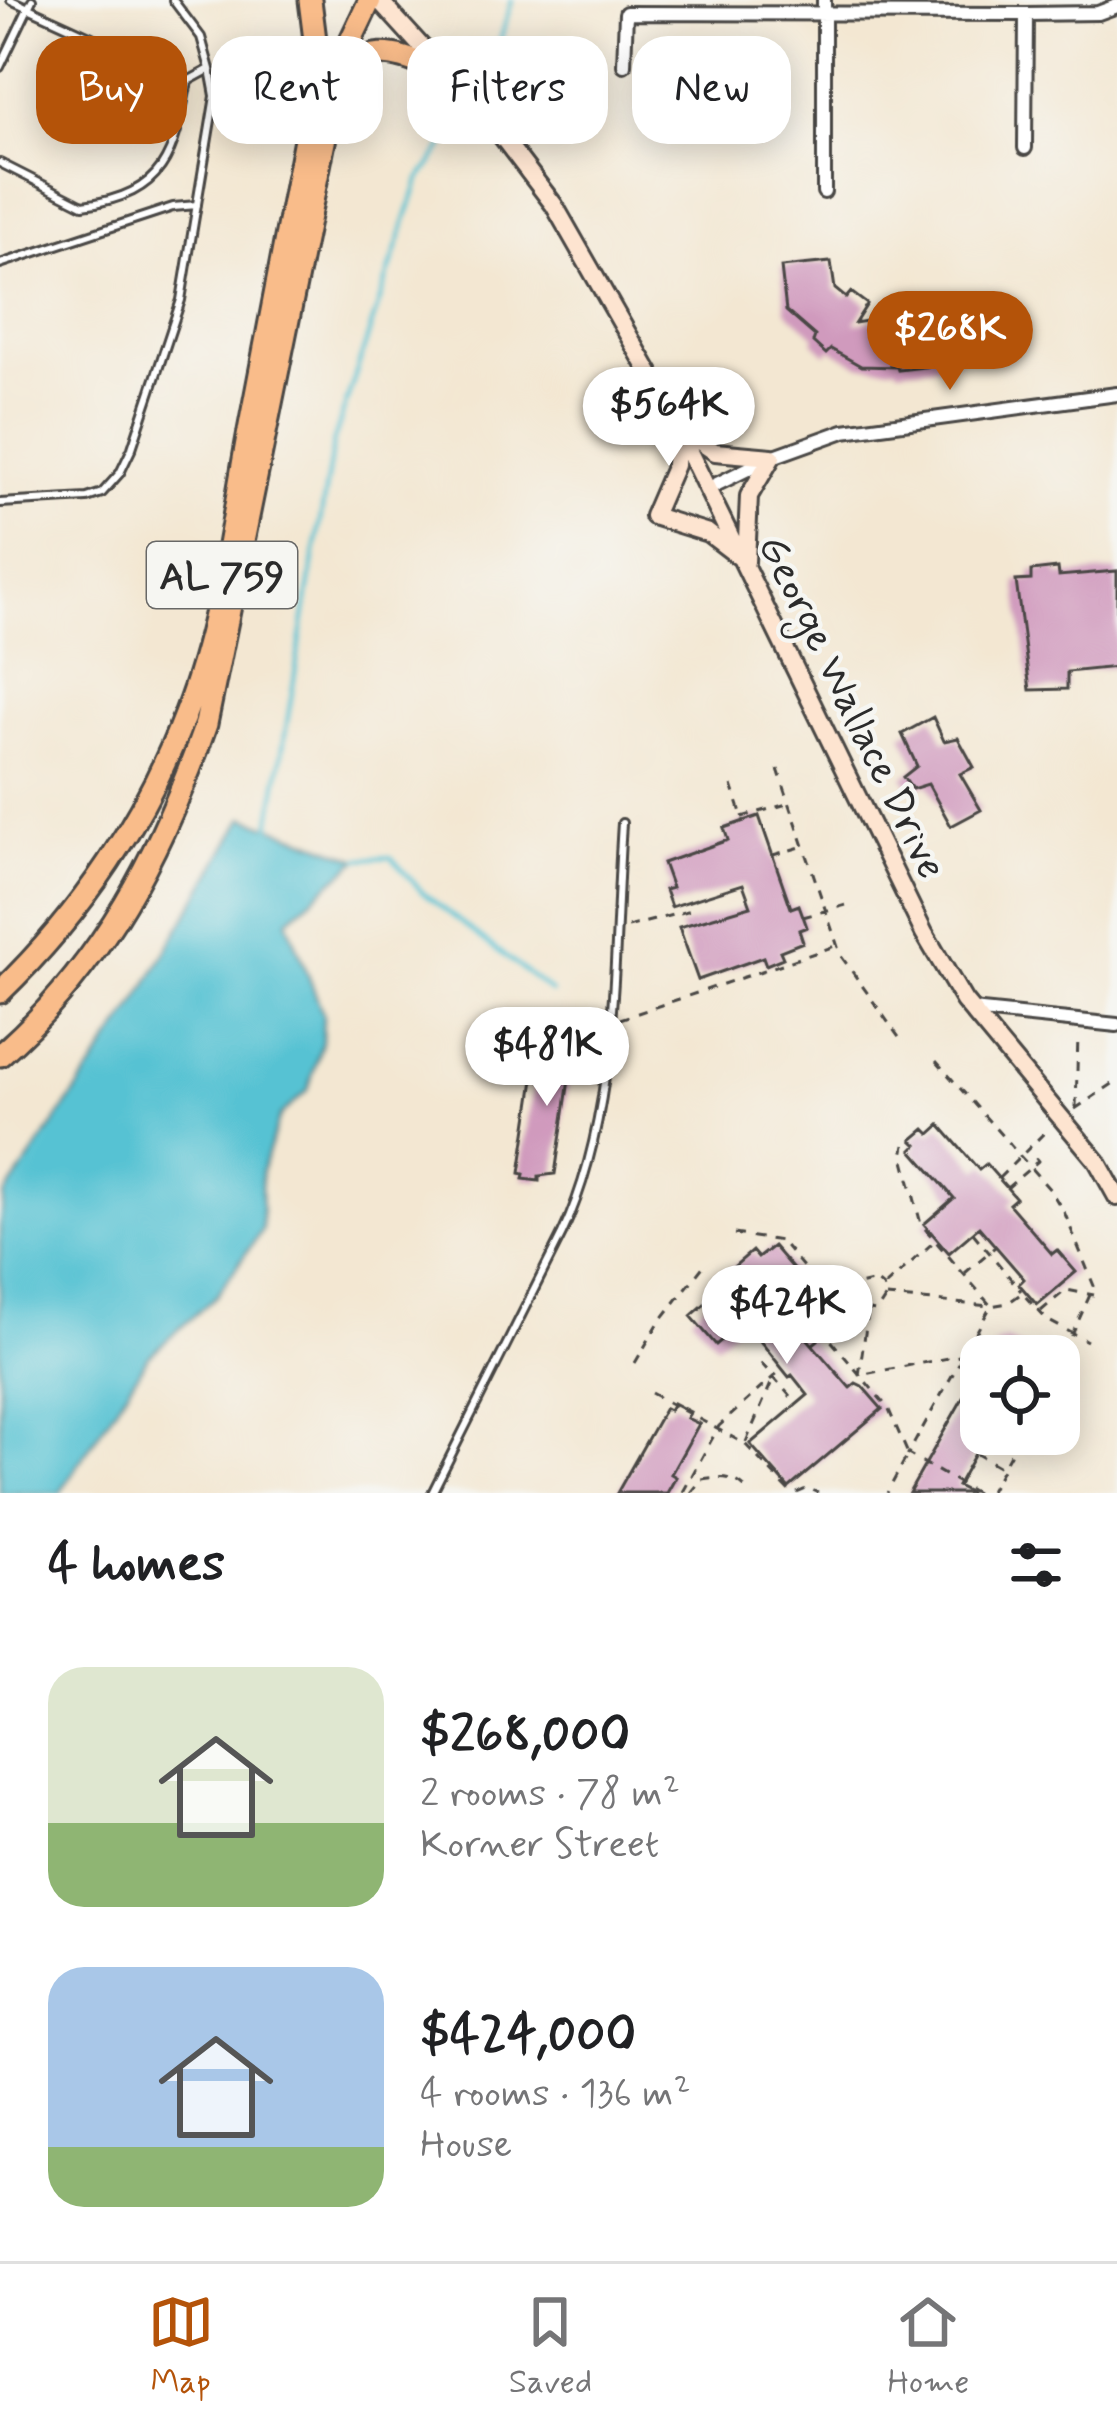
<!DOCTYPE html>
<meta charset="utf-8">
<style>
body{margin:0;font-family:Mynerve,sans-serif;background:#f2f2f2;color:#202124;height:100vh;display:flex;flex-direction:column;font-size:45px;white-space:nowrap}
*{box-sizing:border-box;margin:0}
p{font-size:39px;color:#757577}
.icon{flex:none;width:66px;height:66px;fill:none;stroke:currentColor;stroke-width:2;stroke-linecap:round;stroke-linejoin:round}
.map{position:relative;height:1493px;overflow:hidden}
.drawer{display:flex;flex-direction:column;background:#fff;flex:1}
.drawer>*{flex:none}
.guide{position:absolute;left:36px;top:36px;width:1047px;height:108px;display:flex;gap:24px}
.buttons{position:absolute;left:960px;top:1335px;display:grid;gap:24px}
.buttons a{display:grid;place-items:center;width:120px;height:120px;border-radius:24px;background:#fff;box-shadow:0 6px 30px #0003;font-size:60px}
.price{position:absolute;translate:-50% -102px;padding:0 27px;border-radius:42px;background:#fff;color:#222;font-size:39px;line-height:78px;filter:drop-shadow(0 3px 6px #0008)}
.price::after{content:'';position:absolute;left:50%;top:72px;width:36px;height:27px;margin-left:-18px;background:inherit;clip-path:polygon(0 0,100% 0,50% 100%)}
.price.on{background:#b45309;color:#fff}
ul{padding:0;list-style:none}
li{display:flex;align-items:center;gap:36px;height:300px;padding:0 48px}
li span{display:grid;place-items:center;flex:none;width:336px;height:240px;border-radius:36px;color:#555}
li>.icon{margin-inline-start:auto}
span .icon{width:144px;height:144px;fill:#fffc;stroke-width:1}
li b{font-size:51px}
h2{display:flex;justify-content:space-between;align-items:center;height:144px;padding:0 48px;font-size:51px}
.chip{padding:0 42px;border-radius:36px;background:#fff;box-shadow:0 6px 30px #0003;font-size:42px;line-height:108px}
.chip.on{background:#b45309;color:#fff}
.dock{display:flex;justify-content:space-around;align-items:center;height:168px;border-top:3px solid #e0e0e0;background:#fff;font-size:33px;color:#757577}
.dock a{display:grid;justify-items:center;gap:6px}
.dock .on{color:#b45309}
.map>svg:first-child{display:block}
.water{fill:#57c2d3;stroke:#41767f;stroke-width:3}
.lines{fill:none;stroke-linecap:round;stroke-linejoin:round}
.stream{stroke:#57c2d3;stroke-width:4.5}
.building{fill:#d09abd}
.lane-casing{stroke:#494744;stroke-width:12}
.street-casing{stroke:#494744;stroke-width:18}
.secondary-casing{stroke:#494744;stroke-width:22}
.highway-casing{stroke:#494744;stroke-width:27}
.path{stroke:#494744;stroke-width:3;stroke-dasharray:9 9;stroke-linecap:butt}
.lane{stroke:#fff;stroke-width:6}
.street{stroke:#fff;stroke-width:12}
.secondary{stroke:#fde4d0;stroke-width:16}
.highway{stroke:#f9bc8a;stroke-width:21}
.labels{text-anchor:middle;stroke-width:9;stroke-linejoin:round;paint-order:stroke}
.shield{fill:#f6f6f2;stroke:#686867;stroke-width:3}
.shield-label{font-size:39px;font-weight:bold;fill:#2b2b2b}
.street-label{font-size:42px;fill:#2b2b2b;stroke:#f6f6f2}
</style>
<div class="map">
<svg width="1117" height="1493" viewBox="0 0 1117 1493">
<rect width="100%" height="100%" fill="#f6f6f2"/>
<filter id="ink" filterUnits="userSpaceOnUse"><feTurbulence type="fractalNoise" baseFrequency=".00833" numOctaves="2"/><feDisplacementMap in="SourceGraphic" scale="24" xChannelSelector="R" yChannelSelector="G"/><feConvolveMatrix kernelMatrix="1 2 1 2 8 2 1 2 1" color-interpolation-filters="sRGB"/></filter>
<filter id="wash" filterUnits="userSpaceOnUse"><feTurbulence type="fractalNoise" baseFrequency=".004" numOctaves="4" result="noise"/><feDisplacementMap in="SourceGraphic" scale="48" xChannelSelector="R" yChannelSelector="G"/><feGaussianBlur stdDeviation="2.7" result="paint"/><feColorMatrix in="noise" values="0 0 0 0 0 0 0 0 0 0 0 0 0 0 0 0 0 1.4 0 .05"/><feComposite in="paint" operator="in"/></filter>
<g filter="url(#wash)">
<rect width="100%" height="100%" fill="#f3e7d2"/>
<path class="water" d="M244 817 359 859 287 920 323 1014 322 1042 308 1090 280 1116 261 1172 262 1230 217 1295 148 1357 60 1493H0V1225L4 1197 132 1010Z"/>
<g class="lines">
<path class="stream" d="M478 99 496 79 498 48 512 0
M270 826 333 443 419 181 471 108
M359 859 391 857 423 893 551 992"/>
</g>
<g id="blocks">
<path class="building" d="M831 262 835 289 846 298 851 292 867 304 855 323 936 309 953 311 954 318 960 316 964 350 958 351 957 358 942 361V365L898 370 897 367 861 366 831 349 826 354 813 342 815 336 786 311 781 267Z
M1058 568 1059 576 1117 571V667L1067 672V689L1030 690 1016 581 1031 580V571Z
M933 717 944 741 958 738 974 767 960 774 981 810 951 826 928 784 912 789 903 777 917 766 902 734Z
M759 816 791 908 799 905 807 927 799 930 803 942 780 951 783 958 766 965 763 957 698 980 679 927 751 906 743 884 671 907 665 890 672 888 663 863 728 840 724 828Z
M545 1036 562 1038 561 1044 574 1046 555 1174 539 1176V1181L523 1179 524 1174 520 1173 540 1039 544 1040Z
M940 1125 979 1170 986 1164 1016 1198 1009 1204 1052 1254 1057 1250 1076 1272 1037 1305 1019 1284 1024 1279 979 1227 949 1253 924 1224 954 1198 912 1150 917 1145 912 1140 925 1129 930 1134Z
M773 1246 798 1275 772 1298 850 1388 856 1383 862 1386 882 1409 789 1488 750 1444 808 1395 792 1375 789 1377 744 1321 716 1345 691 1316 715 1295 709 1288 752 1251 758 1258Z
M1007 1340 1036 1356H989L997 1343Z
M981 1366V1434H986L957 1486 971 1493H909Z
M673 1403 690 1412 687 1418 699 1424 671 1474 676 1477 667 1493H617L665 1408 669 1410Z"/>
</g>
</g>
<g filter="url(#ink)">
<use href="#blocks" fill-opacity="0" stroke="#494744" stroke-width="3"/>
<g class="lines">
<g class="lane-casing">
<path id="lane" d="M11 0 188 81
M0 67 32 0
M0 163 83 205C167 194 174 153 188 81L210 69 201 37 173 0
M0 264 173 207 197 205
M0 503 87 498 102 493 120 473 132 448 181 300 215 96 210 69
M432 1493 562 1234C619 1114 613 955 622 823"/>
</g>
<g class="street-casing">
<path id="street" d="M624 65 626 13 1026 14 1098 13 1117 6
M1025 148 1026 14
M824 192V0
M707 489 772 457 844 431 1117 394
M972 1010 1117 1025"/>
</g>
<g class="secondary-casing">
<path id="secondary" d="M379 0 497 130 554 205 654 380 924 933 964 1001 1097 1161 1117 1197
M677 426 715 452 772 457 749 496 746 562 708 533 653 516 675 465Z"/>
</g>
<g class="highway-casing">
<path id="highway" d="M342 86C366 35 402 57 443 72
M0 992C81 914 146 818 186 712 221 621 232 521 250 426 271 318 292 210 312 102L315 40 310 0
M0 1055C103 965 162 851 206 724L340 63 370 0"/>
</g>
<path class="path" d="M778 769 841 956 903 1043
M732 785 744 822
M742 817 787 804
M773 855 804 846
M803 917 846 905
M628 927 691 910
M620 1019 838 945
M936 1061 1051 1191 1065 1214 1094 1286 1059 1364
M1076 1107 1078 1035
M1075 1109 1117 1081
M999 1178 1048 1129
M1007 1188 1038 1161 1031 1153
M973 1233 1021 1291
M734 1234 781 1241 810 1275 854 1293 860 1309 877 1311 886 1297 883 1287 876 1281 858 1285 854 1293
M965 1273 996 1246
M785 1286 888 1408 908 1454 887 1493
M885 1286 937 1239
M789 1292 809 1276
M886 1297 991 1306 921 1224 903 1156 905 1145
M1041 1311 1066 1290 1094 1295
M868 1313 859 1375 964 1355 981 1364
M812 1345 857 1308
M635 1363 658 1324 705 1264
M761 1363 797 1404
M651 1393 745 1444 791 1493
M746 1442 773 1379
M975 1453 1000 1467
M683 1492 719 1426 782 1369
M691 1493 702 1479C722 1476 737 1476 750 1493
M797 1493 808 1488 818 1493
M976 1493 908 1454 991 1306 1008 1303 1022 1293 1047 1320 1087 1341
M989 1493 1021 1434"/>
<use href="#lane" class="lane"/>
<use href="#street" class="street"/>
<use href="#secondary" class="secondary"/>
<use href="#highway" class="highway"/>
</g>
</g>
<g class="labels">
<rect class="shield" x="147" y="542" width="150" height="66" rx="9"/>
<g class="shield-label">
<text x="222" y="589">AL 759</text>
</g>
<g class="street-label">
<text transform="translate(854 706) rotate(64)" y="15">George Wallace Drive</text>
</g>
</g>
</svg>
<div class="buttons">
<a><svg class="icon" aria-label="locate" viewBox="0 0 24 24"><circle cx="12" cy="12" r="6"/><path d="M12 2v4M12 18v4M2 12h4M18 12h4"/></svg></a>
</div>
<b class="price on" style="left:950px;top:393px">$268K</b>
<b class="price" style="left:669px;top:469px">$564K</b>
<b class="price" style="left:547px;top:1109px">$481K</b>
<b class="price" style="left:787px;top:1367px">$424K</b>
<div class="guide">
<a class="chip on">Buy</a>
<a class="chip">Rent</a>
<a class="chip">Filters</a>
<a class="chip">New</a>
</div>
</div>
<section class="drawer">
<h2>4 homes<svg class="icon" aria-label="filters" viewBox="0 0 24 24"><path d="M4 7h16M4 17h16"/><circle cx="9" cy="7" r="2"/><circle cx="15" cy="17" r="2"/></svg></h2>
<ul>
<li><span style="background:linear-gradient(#dfe7d0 65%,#8fb573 0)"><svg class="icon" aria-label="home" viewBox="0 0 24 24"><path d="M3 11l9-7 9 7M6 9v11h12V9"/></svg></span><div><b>$268,000</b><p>2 rooms · 78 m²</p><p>Korner Street</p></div></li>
<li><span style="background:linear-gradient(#a9c7e8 75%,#8fb573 0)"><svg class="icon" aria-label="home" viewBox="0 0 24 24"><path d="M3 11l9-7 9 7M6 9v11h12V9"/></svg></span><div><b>$424,000</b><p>4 rooms · 136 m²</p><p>House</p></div></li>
</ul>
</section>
<nav class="dock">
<a class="on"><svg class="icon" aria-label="map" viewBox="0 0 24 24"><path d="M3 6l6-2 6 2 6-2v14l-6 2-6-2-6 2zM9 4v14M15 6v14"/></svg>Map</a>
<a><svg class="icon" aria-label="saved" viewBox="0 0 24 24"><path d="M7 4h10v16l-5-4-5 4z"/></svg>Saved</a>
<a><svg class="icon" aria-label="home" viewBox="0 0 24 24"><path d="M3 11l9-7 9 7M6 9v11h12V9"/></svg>Home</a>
</nav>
